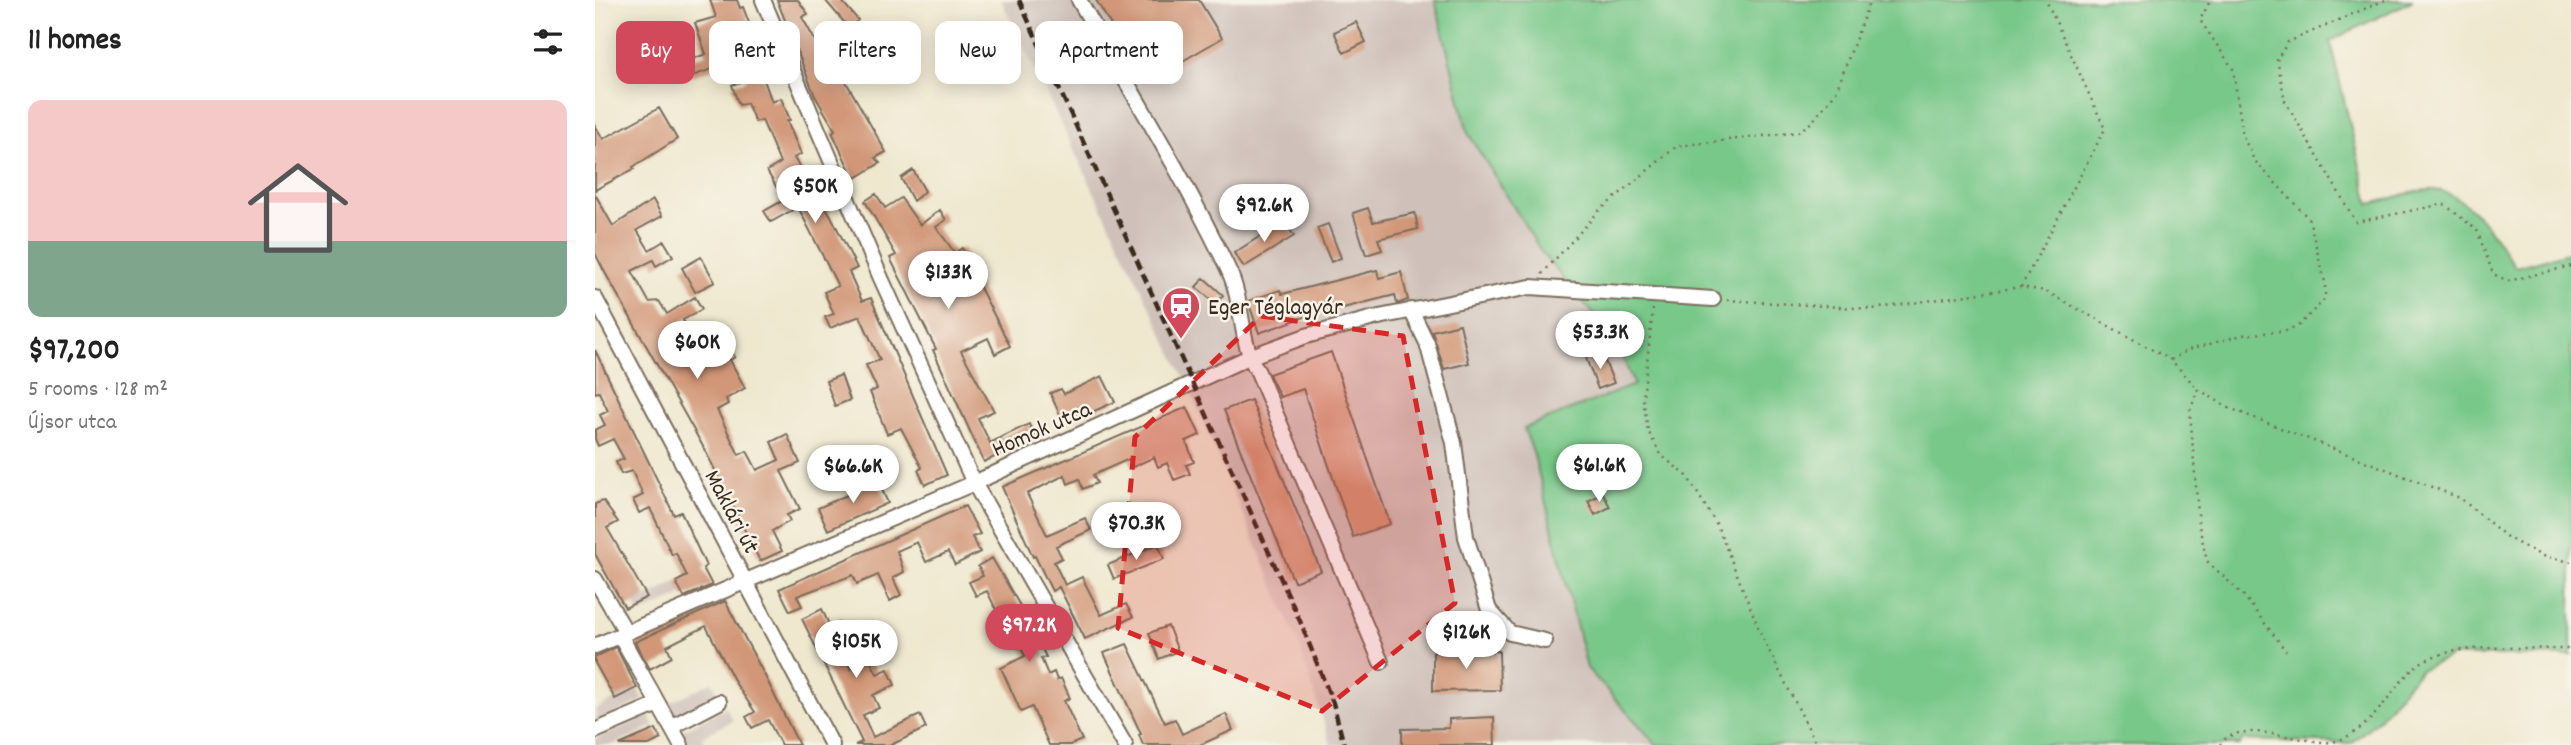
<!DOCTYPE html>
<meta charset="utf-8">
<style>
body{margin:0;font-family:Dekko,sans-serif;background:#f2f2f2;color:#222;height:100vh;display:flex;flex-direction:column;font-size:26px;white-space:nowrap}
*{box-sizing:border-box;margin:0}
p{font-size:23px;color:#767676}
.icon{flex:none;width:38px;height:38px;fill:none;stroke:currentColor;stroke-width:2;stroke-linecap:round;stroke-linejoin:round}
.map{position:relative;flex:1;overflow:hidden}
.panel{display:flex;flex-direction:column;background:#fff;width:595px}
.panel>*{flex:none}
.banner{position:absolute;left:21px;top:21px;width:665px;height:63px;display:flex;gap:14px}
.price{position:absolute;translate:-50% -60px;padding:0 16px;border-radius:24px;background:#fff;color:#222;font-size:23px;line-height:46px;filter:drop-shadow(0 2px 4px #0008)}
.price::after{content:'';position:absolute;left:50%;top:42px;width:21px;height:16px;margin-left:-10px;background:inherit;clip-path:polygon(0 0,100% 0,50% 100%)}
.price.current{background:#d1495b;color:#fff}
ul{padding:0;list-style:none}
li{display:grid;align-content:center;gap:14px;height:371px;padding:0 28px}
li+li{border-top:2px solid #e0e0e0}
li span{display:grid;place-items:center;height:217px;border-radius:14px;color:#555}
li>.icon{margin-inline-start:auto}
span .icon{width:126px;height:126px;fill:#fffc;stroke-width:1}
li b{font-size:30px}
h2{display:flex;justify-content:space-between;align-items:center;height:84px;padding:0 28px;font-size:30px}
.chip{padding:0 24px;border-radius:14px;background:#fff;box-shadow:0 4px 18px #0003;font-size:24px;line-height:63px}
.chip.current{background:#d1495b;color:#fff}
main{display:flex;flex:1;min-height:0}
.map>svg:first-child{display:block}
.industrial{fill:#cfc1ba}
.green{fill:#78c889;stroke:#5a7954;stroke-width:2}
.building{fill:#d29778}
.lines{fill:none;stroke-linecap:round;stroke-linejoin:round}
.minor-casing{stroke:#7a6c5c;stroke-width:18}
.path{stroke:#7a6c5c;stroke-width:2.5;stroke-dasharray:2 5;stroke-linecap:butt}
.minor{stroke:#fff;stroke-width:14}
.rail{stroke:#3b2a1e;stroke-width:4.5;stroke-dasharray:10 5;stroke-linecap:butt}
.marked{fill:#d62828;fill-opacity:0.2;stroke:#d62828;stroke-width:5;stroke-dasharray:14 9;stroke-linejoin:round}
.labels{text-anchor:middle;stroke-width:5;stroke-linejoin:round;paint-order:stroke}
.poi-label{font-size:24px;fill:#3b2a1e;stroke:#f7f3e8;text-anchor:start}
.street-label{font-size:24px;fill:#3b2a1e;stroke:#f7f3e8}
</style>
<main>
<section class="panel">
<h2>11 homes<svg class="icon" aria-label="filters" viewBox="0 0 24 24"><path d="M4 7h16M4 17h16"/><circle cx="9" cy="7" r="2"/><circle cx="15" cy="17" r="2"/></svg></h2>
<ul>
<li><span style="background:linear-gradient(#f6c9c9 65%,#7fa58c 0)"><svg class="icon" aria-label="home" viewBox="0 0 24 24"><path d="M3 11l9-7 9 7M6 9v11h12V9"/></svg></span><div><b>$97,200</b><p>5 rooms · 128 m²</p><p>Újsor utca</p></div></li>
</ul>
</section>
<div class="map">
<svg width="1976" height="745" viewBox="0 0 1976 745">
<rect width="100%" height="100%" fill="#f7f3e8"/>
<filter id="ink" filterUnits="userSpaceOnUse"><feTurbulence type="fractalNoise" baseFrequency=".0143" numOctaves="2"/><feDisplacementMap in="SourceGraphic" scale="14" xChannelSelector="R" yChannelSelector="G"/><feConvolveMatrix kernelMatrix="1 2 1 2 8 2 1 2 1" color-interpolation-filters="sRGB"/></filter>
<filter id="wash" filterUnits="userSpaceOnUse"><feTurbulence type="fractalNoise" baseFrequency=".00686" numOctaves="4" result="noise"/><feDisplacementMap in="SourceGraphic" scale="28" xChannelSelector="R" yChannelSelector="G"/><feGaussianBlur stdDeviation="1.57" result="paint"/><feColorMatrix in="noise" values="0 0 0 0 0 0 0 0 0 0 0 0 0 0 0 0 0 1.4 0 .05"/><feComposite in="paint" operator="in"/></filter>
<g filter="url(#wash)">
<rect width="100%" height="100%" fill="#efe8cf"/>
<path class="industrial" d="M406 0H840L873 133 949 256 1021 340 1039 386 929 428 939 455 992 668 1062 745H736L703 642 589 377Z
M81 582 87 595 45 614 39 604Z
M117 682 124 695 79 717 72 704Z
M42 688 48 700 0 724V709Z
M131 707 138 720 107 737 111 745H95L87 731Z
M54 715 59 726 17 745H0V739Z"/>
<path class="green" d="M840 0H1818L1735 41 1774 204C1794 201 1818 189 1838 190 1874 192 1903 241 1920 267L1976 252V656H1857L1825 670 1785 718 1756 743 1647 740 1645 745H1062L992 668 939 455 929 428 1039 385 1021 340 949 256 873 133Z"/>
<g id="blocks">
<path class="building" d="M115 0H142L145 8 148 7 170 66 165 69 177 102 186 98 195 120 192 121 206 154 199 158 236 216 262 268 254 272 267 301 276 298 352 475 330 485 323 470 327 468 306 428 292 434 275 392 282 389 271 365 285 360 265 316 235 328 230 317 239 314 229 292 243 286 203 207 176 222 169 211 189 200 172 171 185 163 167 120 160 122 152 103 144 105 141 97 137 85 152 80 143 54 121 62 123 67 89 79 84 64 111 54 100 23 121 17Z
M182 0H203L213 14 207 17 222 44 229 38 254 67 246 73 291 152 280 158 285 163 259 179 237 132 240 130 220 96Z
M230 0H246L263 20 254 28Z
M501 0H604L627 38 550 83Z
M761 22 771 42 749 53 739 32Z
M64 108 82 139 38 167 39 169 0 190V125L8 139Z
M318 170 330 191 318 201 306 178Z
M0 194 18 226 58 200 67 216 42 230 54 250 69 241 78 256 61 266 58 260 37 271 54 302 64 301 72 314 100 297 107 309 88 320 109 358 131 345 140 357 135 360 150 388 131 399 133 404 122 410 144 455 152 451 162 470 184 460 176 442 192 434 205 463 186 471 205 509 192 515 195 521 177 531 187 551 165 561 110 450 8 269 0 253Z
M281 194 290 208 306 198 325 225 345 210 351 220 341 227 360 253 367 248 382 271 378 274 415 346 400 354 393 338 366 351 399 411 383 418 395 443 434 424 441 438 389 462 338 350 341 349 295 258 301 255 270 201Z
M773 208 778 222 820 213 823 229 783 239 787 250 771 255 758 213Z
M689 221 699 236 649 267 639 253Z
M733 224 746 258 736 262 722 228Z
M106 257 120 282 100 292 87 268Z
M782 270 784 278 806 272 813 300 802 304 800 295 736 311 735 308 664 333 653 301 685 290 687 294Z
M609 278 628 295 621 304 601 287Z
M865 324 874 363 849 369 837 331Z
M0 350 79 515 86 512 111 566 108 568 117 585 89 597 81 582 92 576 81 553 77 555 55 508 44 513 38 500 48 495 37 471 26 474 21 462 29 459 18 439 3 446 0 439V430L10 425 5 415 13 411 4 392 0 393Z
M736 352 795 524 758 537 708 389 685 397 674 374Z
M1006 352 1019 383 1003 389 991 358Z
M246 375 255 400 240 406 231 381Z
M507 376 520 402 469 424 455 393 466 389 469 394Z
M656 400 726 571 699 582 629 410Z
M592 407 605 435 591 441 599 462 591 465 595 474 579 480 572 463 563 467 559 457 538 467 534 459 498 475 502 483 488 489 484 479 473 484 470 475 432 494 452 535 490 518 496 530 461 546 467 558 459 562 470 585 487 577 506 615 531 604 538 617 490 639 464 587 457 591 440 556 438 557 407 487Z
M283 481 293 503 233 530 223 508Z
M1008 493 1015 507 1000 515 993 501Z
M8 501 23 522 12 528 52 597 30 608 0 554V504Z
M370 506 385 534 377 537 385 552 360 565 353 552 331 562 322 542 302 551 309 572 298 578 306 595 295 601 283 575 262 584 258 575 202 596 207 606 195 611 184 589Z
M563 544 569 559 519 579 513 565Z
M397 558 431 616 451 657 446 658 453 675 459 672 462 680 466 678 475 698 469 701 487 740 475 745H454L437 707 426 712 406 668 430 656 415 623 409 626 392 591 381 596 374 582 388 576 383 566Z
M130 601 170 676 204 745H186L173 720 157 728 151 717 160 712 141 684 111 626 72 646 77 657 55 669 40 642Z
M227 609 235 627 244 623 251 635 275 625 279 635 245 649 256 669 275 660 282 674 293 669 300 685 278 695 284 708 268 715 278 737 325 715 331 728 296 745H260L267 742 207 619Z
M573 626 583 651 564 659 554 633Z
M532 644 570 723 580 719 587 734 631 714 638 730 605 745H548L544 735 546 734 509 653Z
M21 647 42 688 20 699 0 663V657Z
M904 651 905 690 838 691V652Z
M899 717 900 745H807V729L854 728V719Z
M61 729 66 739 54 745H24Z"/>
</g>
</g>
<g filter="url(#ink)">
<use href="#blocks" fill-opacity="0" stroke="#7a6c5c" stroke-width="2"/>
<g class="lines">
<g class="minor-casing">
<path id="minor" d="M168 0 285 276 379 483 530 745
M484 0C535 89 590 178 634 271 649 303 644 342 663 372L786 662
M0 298 237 745
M816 310 832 343 859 443 871 537 894 610 915 633 950 641
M0 579 31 632
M25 635 86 745
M0 646 379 483 654 357 711 336 779 318 935 287 1118 299
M76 727 124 702
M0 731 63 704"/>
</g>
<path class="path" d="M1790 0 1693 42 1682 59 1690 101 1761 222 1849 204 1882 230 1898 274 1913 281 1976 266
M947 274 1004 211 1082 146 1203 132 1217 122 1241 92 1275 0
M1426 287 1510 129 1451 0
M1132 300 1277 309 1426 287 1450 291 1576 360 1603 389 1634 408 1865 498 1913 538 1947 556 1976 562
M1058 309 1048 399 1053 431 1066 455 1092 476 1122 525 1168 639 1222 745
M1576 360 1593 350 1647 335 1690 331 1704 325 1730 299V282L1714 219 1659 160 1648 136 1638 69 1605 20 1615 1
M1603 389 1595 411 1604 526 1612 561 1649 596 1691 651
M1625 745C1642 716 1710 745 1738 742 1779 730 1790 695 1819 668 1850 639 1935 650 1976 649"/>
<use href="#minor" class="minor"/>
<path class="rail" d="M424 0 705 621 738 703 749 745"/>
</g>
</g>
<path class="marked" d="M666 316 808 336 860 603 727 711 523 628 540 437Z"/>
<defs>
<g id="station-pin" transform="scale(2.0125)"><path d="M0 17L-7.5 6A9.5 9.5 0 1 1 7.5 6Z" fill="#d1495b" stroke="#f7f3e8"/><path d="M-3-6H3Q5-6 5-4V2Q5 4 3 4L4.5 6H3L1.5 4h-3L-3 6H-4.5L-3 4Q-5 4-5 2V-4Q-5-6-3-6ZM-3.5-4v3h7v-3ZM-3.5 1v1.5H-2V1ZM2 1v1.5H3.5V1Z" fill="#fff"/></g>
</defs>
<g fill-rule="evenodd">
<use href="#station-pin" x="586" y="306"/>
</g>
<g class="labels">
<g class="poi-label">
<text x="613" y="314">Eger Téglagyár</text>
</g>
<g class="street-label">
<text transform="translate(446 428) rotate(-24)" y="8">Homok utca</text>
<text transform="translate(138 511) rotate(62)" y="8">Maklári út</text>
</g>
</g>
</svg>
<b class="price" style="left:220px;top:225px">$50K</b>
<b class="price" style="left:669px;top:244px">$92.6K</b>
<b class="price" style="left:353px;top:311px">$133K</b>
<b class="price" style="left:1005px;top:371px">$53.3K</b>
<b class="price" style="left:102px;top:381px">$60K</b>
<b class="price" style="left:1004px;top:504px">$61.6K</b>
<b class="price" style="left:258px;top:505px">$66.6K</b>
<b class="price" style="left:541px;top:562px">$70.3K</b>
<b class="price current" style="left:434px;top:664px">$97.2K</b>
<b class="price" style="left:871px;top:671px">$126K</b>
<b class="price" style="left:261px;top:680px">$105K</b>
<div class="banner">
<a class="chip current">Buy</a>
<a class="chip">Rent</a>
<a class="chip">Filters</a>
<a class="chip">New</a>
<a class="chip">Apartment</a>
</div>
</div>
</main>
